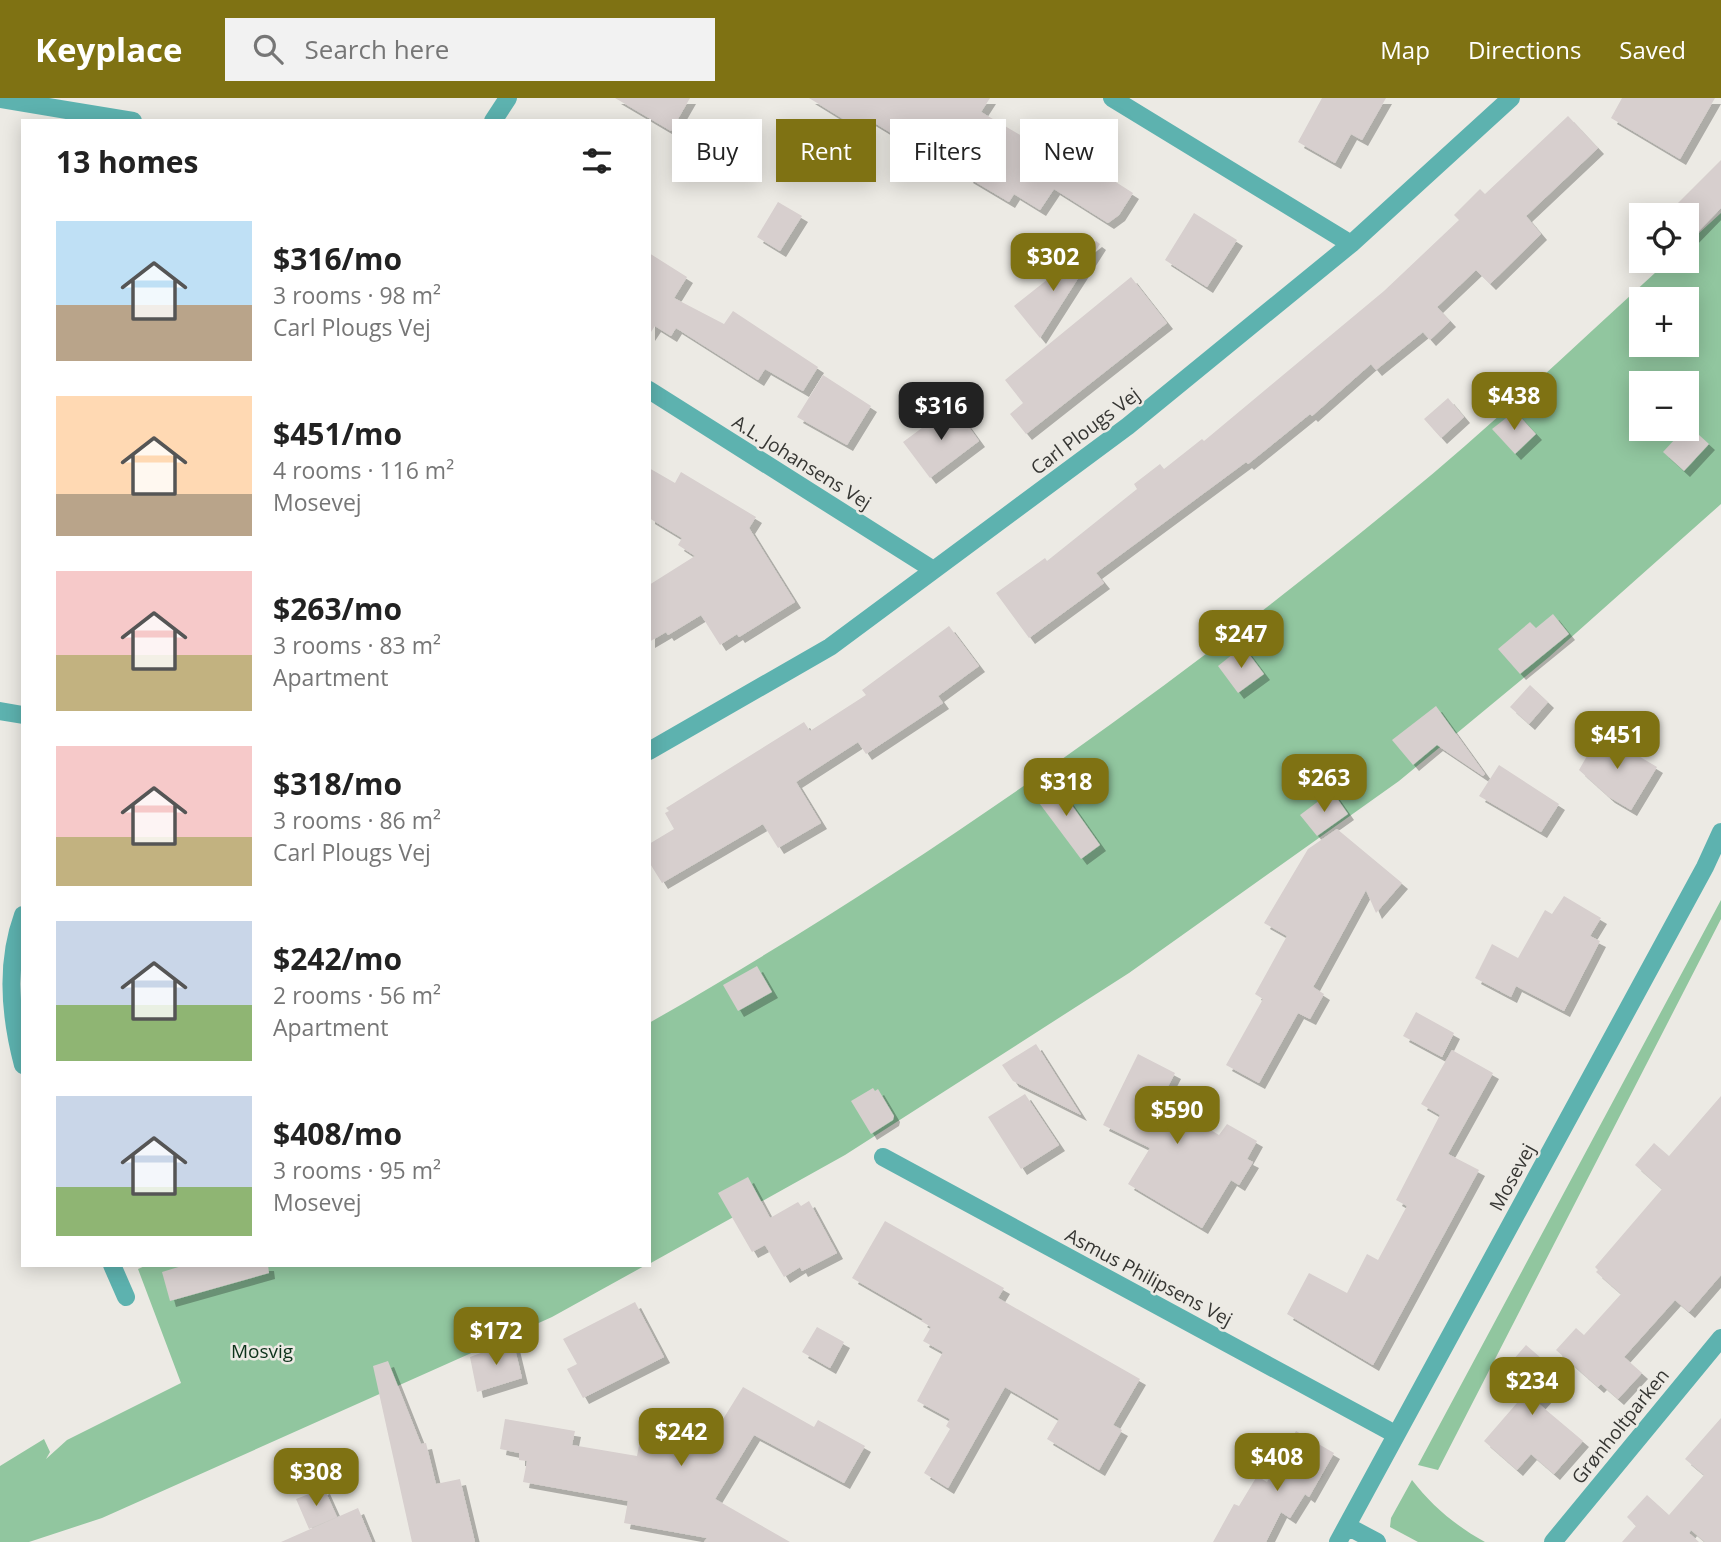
<!DOCTYPE html>
<meta charset="utf-8">
<style>
body{margin:0;font-family:"Open Sans",sans-serif;background:#f2f2f2;color:#222;height:100vh;display:flex;flex-direction:column;font-size:26px;white-space:nowrap}
*{box-sizing:border-box;margin:0}
p{font-size:23px;color:#767676}
.icon{flex:none;width:38px;height:38px;fill:none;stroke:currentColor;stroke-width:2;stroke-linecap:round;stroke-linejoin:round}
.map{position:relative;flex:1;overflow:hidden}
.details{position:absolute;left:21px;top:21px;width:630px;height:1148px;display:flex;flex-direction:column;background:#fff;border-radius:0px;box-shadow:0 4px 18px #0003}
.details>*{flex:none}
.guide{position:absolute;left:672px;top:21px;width:665px;height:63px;display:flex;gap:14px}
.fabs{position:absolute;left:1629px;top:105px;display:grid;gap:14px}
.fabs a{display:grid;place-items:center;width:70px;height:70px;border-radius:0px;background:#fff;box-shadow:0 4px 18px #0003;font-size:35px}
.price{position:absolute;translate:-50% -60px;padding:0 16px;border-radius:14px;background:#7f7213;color:#fff;font-size:23px;line-height:46px;filter:drop-shadow(0 2px 4px #0008)}
.price::after{content:'';position:absolute;left:50%;top:42px;width:21px;height:16px;margin-left:-10px;background:inherit;clip-path:polygon(0 0,100% 0,50% 100%)}
.price.active{background:#222;color:#fff}
ul{padding:0;list-style:none}
li{display:flex;align-items:center;gap:21px;height:175px;padding:0 35px}
li span{display:grid;place-items:center;flex:none;width:196px;height:140px;border-radius:0px;color:#555}
li>.icon{margin-inline-start:auto}
span .icon{width:84px;height:84px;fill:#fffc;stroke-width:1}
li b{font-size:30px}
h2{display:flex;justify-content:space-between;align-items:center;height:84px;padding:0 35px;font-size:30px}
.tag{padding:0 24px;border-radius:0px;background:#fff;box-shadow:0 4px 18px #0003;font-size:24px;line-height:63px}
.tag.active{background:#7f7213;color:#fff}
header{display:flex;align-items:center;gap:42px;box-sizing:border-box;height:98px;padding:0 35px;background:#7f7213;color:#fff}
header strong{font-size:33px}
nav{display:flex;gap:38px;margin-inline-start:auto;font-size:24px}
.search{width:490px;height:63px;background:#f2f2f2;display:flex;align-items:center;gap:18px;box-sizing:border-box;padding:0 24px;border-radius:0px;color:#767676;font-size:26px}
.map>svg:first-child{display:block}
.green{fill:#91c69f;fill-rule:evenodd}
.building{fill:#d7cfce;filter:url(#shadow)}
.lines{fill:none;stroke-linecap:round;stroke-linejoin:round}
.street{stroke:#5db2af;stroke-width:18}
.labels{text-anchor:middle;stroke-width:5;stroke-linejoin:round;paint-order:stroke}
.street-label{font-size:19px;fill:#363633;stroke:#eceae4}
.park-label{font-size:19px;fill:#0d331b;stroke:#eceae4}
</style>
<header>
<strong>Keyplace</strong>
<div class="search"><svg class="icon" aria-label="search" viewBox="0 0 24 24"><circle cx="10" cy="10" r="6"/><path d="M15 15l6 6"/></svg>Search here</div>
<nav><a>Map</a><a>Directions</a><a>Saved</a></nav>
</header>
<div class="map">
<svg width="1721" height="1444" viewBox="0 0 1721 1444">
<defs>
<filter id="shadow"><feDropShadow dx="6" dy="6" stdDeviation="0" flood-color="#0004"/></filter>
</defs>
<rect width="100%" height="100%" fill="#eceae4"/>
<path class="green" d="M1721 115V406L1549 559 1399 683 1129 875 845 1057 649 1166V925C915 773 1165 596 1401 402 1493 327 1580 243 1668 163H1687V146ZM1642 201H1687V247H1642ZM1642 285H1687V331H1642Z
M1721 802V821L1438 1372 1418 1367Z
M147 1167H646L552 1219 102 1420 29 1444H0V1368L44 1341 50 1354 46 1361 67 1342 181 1285 138 1171Z
M1412 1382C1432 1408 1456 1428 1485 1444H1418L1390 1429 1391 1420Z"/>
<path class="building" d="M615 0H690L671 33Z
M809 0H990L981 14 1034 45 1044 30 1079 51 1075 58 1133 95 1119 117 1108 125 1054 91 1040 112 1014 96 1009 104 967 79 975 66 913 31 906 44 868 21 861 32Z
M1322 0H1386L1362 42 1351 36 1335 65 1298 44Z
M1622 0H1715L1680 61 1611 20Z
M1568 18 1598 50 1526 118 1541 136 1490 186 1476 172 1437 209 1450 223 1430 242 1423 234 1376 272 1371 266 1312 318 1310 316 1248 366 1246 364 1096 475 1104 485 1029 540 996 495 1045 460 1047 463 1137 391 1134 386 1160 366 1164 371 1202 341 1204 343 1384 193 1459 122 1454 117 1480 91 1485 96Z
M1721 62V110L1687 145V117H1666Z
M778 104 802 118 780 153 757 139Z
M1194 115 1237 142 1207 189 1165 162Z
M1096 143 1100 146 1040 240 1014 208Z
M649 155 687 179 674 200 724 226 733 213 818 269 803 293 765 271 758 282 676 230 671 238 655 228 649 237Z
M1131 179 1167 225 1026 336 1010 316 1023 305 1005 282Z
M823 277 871 308 847 347 797 319Z
M1448 300 1464 319 1441 340 1424 321Z
M953 307 979 343 930 380 903 344Z
M1515 313 1536 336 1515 356 1492 331Z
M1688 327 1709 346 1684 373 1663 354Z
M649 370 675 385 681 374 756 419 749 430 795 504 739 539 737 536 720 547 701 517 668 537 666 534 649 544V487L695 458 678 447 682 440 649 420Z
M1553 516 1569 536 1520 576 1498 551 1530 524 1536 530Z
M949 528 979 568 938 598 943 605 866 656 858 644 796 684 821 725 778 750 763 726 662 785 649 764V746L674 731 665 715 669 713 666 710 804 624 810 633 866 597 862 592Z
M1243 548 1264 576 1238 595 1218 568Z
M1530 587 1548 604 1529 626 1510 609Z
M1436 608 1485 676 1483 678 1437 647 1413 667 1392 642Z
M1600 635 1657 669 1631 712 1609 699 1579 672Z
M1499 667 1559 706 1541 734 1479 698Z
M1052 679 1100 747 1081 761 1031 694Z
M1332 693 1348 716 1317 738 1300 717Z
M1337 731 1402 785 1376 815 1366 792 1313 889 1324 896 1310 921 1298 915 1259 985 1226 967 1263 901 1255 896 1287 838 1264 825 1308 751Z
M1564 798 1601 820 1590 838 1600 843 1564 913 1516 888 1511 899 1475 880 1492 846 1518 860 1545 812 1552 816Z
M757 868 772 894 738 913 723 887Z
M1416 914 1454 935 1442 959 1403 938Z
M1036 946 1081 1017 1013 983 1002 967Z
M1452 952 1493 975 1448 1056 1479 1072 1373 1267 1287 1216 1309 1175 1347 1195 1367 1156 1378 1162 1407 1108 1396 1102 1440 1017 1421 1006Z
M1138 956 1175 975 1161 1002 1219 1037 1227 1026 1257 1043 1247 1061 1253 1064 1239 1087 1231 1082 1202 1130 1128 1086 1150 1050 1103 1027Z
M873 990 875 993 878 991 894 1018 893 1022 871 1036 851 1003Z
M1025 996 1059 1047 1021 1071 988 1019Z
M1721 998V1177L1689 1214 1675 1202 1624 1259 1642 1275 1618 1301 1601 1286 1598 1289 1556 1252 1576 1230 1584 1237 1621 1196 1596 1174 1598 1172 1595 1169 1662 1091 1635 1067 1654 1045 1669 1058Z
M748 1079 770 1120 798 1104 801 1108 809 1103 837 1155 802 1173 800 1169 784 1179 765 1147 752 1154 718 1095Z
M885 1123 1004 1190 998 1200 1140 1281 1113 1327 1122 1332 1099 1372 1047 1341 1059 1321 1005 1289 948 1390 924 1375 950 1331 946 1328 950 1321 917 1303 943 1254 923 1243 931 1229 921 1223 923 1221 852 1180Z
M185 1167H268L269 1175 170 1203 162 1174Z
M635 1204 664 1259 583 1300 567 1271 577 1266 563 1241Z
M817 1229 844 1244 830 1270 802 1254Z
M513 1243 522 1280 477 1294 470 1259Z
M1526 1247 1563 1279 1539 1306 1583 1343 1554 1376 1531 1356 1517 1372 1484 1343 1523 1298 1499 1278Z
M388 1263 421 1346 426 1345 436 1386 460 1381 475 1444H412L373 1268Z
M743 1289 814 1329 818 1322 865 1348 844 1385 754 1337 715 1401 790 1444H704L707 1440 624 1425 628 1403 523 1384 527 1363 519 1362V1355L500 1351 505 1321 575 1333 572 1347 637 1358 641 1337 705 1350Z
M1721 1320V1444H1705L1691 1432 1689 1435 1699 1444H1622L1636 1428 1627 1419 1647 1397 1669 1417 1704 1377 1685 1361Z
M1296 1333 1334 1355 1309 1399 1305 1396 1290 1420 1281 1414 1266 1444H1213L1234 1406 1239 1408 1257 1378 1267 1384Z
M324 1390 337 1419 309 1431 296 1401Z
M358 1410 372 1444H281Z"/>
<g class="lines">
<path class="street" d="M1112 0 1351 146
M0 1 133 23
M493 23 508 0
M649 292 932 471
M0 613 23 617
M649 653 830 549 1128 328 1351 146 1511 0
M23 817C5 866 10 918 23 967
M883 1059 1395 1336
M112 1167 126 1199
M1347 1428 1377 1444
M1338 1444 1705 769 1721 734
M1553 1444 1721 1240"/>
</g>
<g class="labels">
<g class="street-label">
<text transform="translate(1085 333) rotate(-37)" y="7">Carl Plougs Vej</text>
<text transform="translate(802 364) rotate(32)" y="7">A.L. Johansens Vej</text>
<text transform="translate(1512 1079) rotate(-61)" y="7">Mosevej</text>
<text transform="translate(1149 1179) rotate(28)" y="7">Asmus Philipsens Vej</text>
<text transform="translate(1620 1328) rotate(-51)" y="7">Grønholtparken</text>
</g>
<g class="park-label">
<text x="262" y="1260">Mosvig</text>
</g>
</g>
</svg>
<div class="fabs">
<a><svg class="icon" aria-label="locate" viewBox="0 0 24 24"><circle cx="12" cy="12" r="6"/><path d="M12 2v4M12 18v4M2 12h4M18 12h4"/></svg></a>
<a>+</a>
<a>−</a>
</div>
<b class="price" style="left:1053px;top:195px">$302</b>
<b class="price" style="left:1514px;top:334px">$438</b>
<b class="price active" style="left:941px;top:344px">$316</b>
<b class="price" style="left:1241px;top:572px">$247</b>
<b class="price" style="left:1617px;top:673px">$451</b>
<b class="price" style="left:1324px;top:716px">$263</b>
<b class="price" style="left:1066px;top:720px">$318</b>
<b class="price" style="left:1177px;top:1048px">$590</b>
<b class="price" style="left:496px;top:1269px">$172</b>
<b class="price" style="left:1532px;top:1319px">$234</b>
<b class="price" style="left:681px;top:1370px">$242</b>
<b class="price" style="left:1277px;top:1395px">$408</b>
<b class="price" style="left:316px;top:1410px">$308</b>
<div class="guide">
<a class="tag">Buy</a>
<a class="tag active">Rent</a>
<a class="tag">Filters</a>
<a class="tag">New</a>
</div>
<section class="details">
<h2>13 homes<svg class="icon" aria-label="filters" viewBox="0 0 24 24"><path d="M4 7h16M4 17h16"/><circle cx="9" cy="7" r="2"/><circle cx="15" cy="17" r="2"/></svg></h2>
<ul>
<li><span style="background:linear-gradient(#bfe0f5 60%,#b9a48a 0)"><svg class="icon" aria-label="home" viewBox="0 0 24 24"><path d="M3 11l9-7 9 7M6 9v11h12V9"/></svg></span><div><b>$316/mo</b><p>3 rooms · 98 m²</p><p>Carl Plougs Vej</p></div></li>
<li><span style="background:linear-gradient(#ffd9b3 70%,#b9a48a 0)"><svg class="icon" aria-label="home" viewBox="0 0 24 24"><path d="M3 11l9-7 9 7M6 9v11h12V9"/></svg></span><div><b>$451/mo</b><p>4 rooms · 116 m²</p><p>Mosevej</p></div></li>
<li><span style="background:linear-gradient(#f6c9c9 60%,#c2b280 0)"><svg class="icon" aria-label="home" viewBox="0 0 24 24"><path d="M3 11l9-7 9 7M6 9v11h12V9"/></svg></span><div><b>$263/mo</b><p>3 rooms · 83 m²</p><p>Apartment</p></div></li>
<li><span style="background:linear-gradient(#f6c9c9 65%,#c2b280 0)"><svg class="icon" aria-label="home" viewBox="0 0 24 24"><path d="M3 11l9-7 9 7M6 9v11h12V9"/></svg></span><div><b>$318/mo</b><p>3 rooms · 86 m²</p><p>Carl Plougs Vej</p></div></li>
<li><span style="background:linear-gradient(#c9d6e8 60%,#8fb573 0)"><svg class="icon" aria-label="home" viewBox="0 0 24 24"><path d="M3 11l9-7 9 7M6 9v11h12V9"/></svg></span><div><b>$242/mo</b><p>2 rooms · 56 m²</p><p>Apartment</p></div></li>
<li><span style="background:linear-gradient(#c9d6e8 65%,#8fb573 0)"><svg class="icon" aria-label="home" viewBox="0 0 24 24"><path d="M3 11l9-7 9 7M6 9v11h12V9"/></svg></span><div><b>$408/mo</b><p>3 rooms · 95 m²</p><p>Mosevej</p></div></li>
</ul>
</section>
</div>
